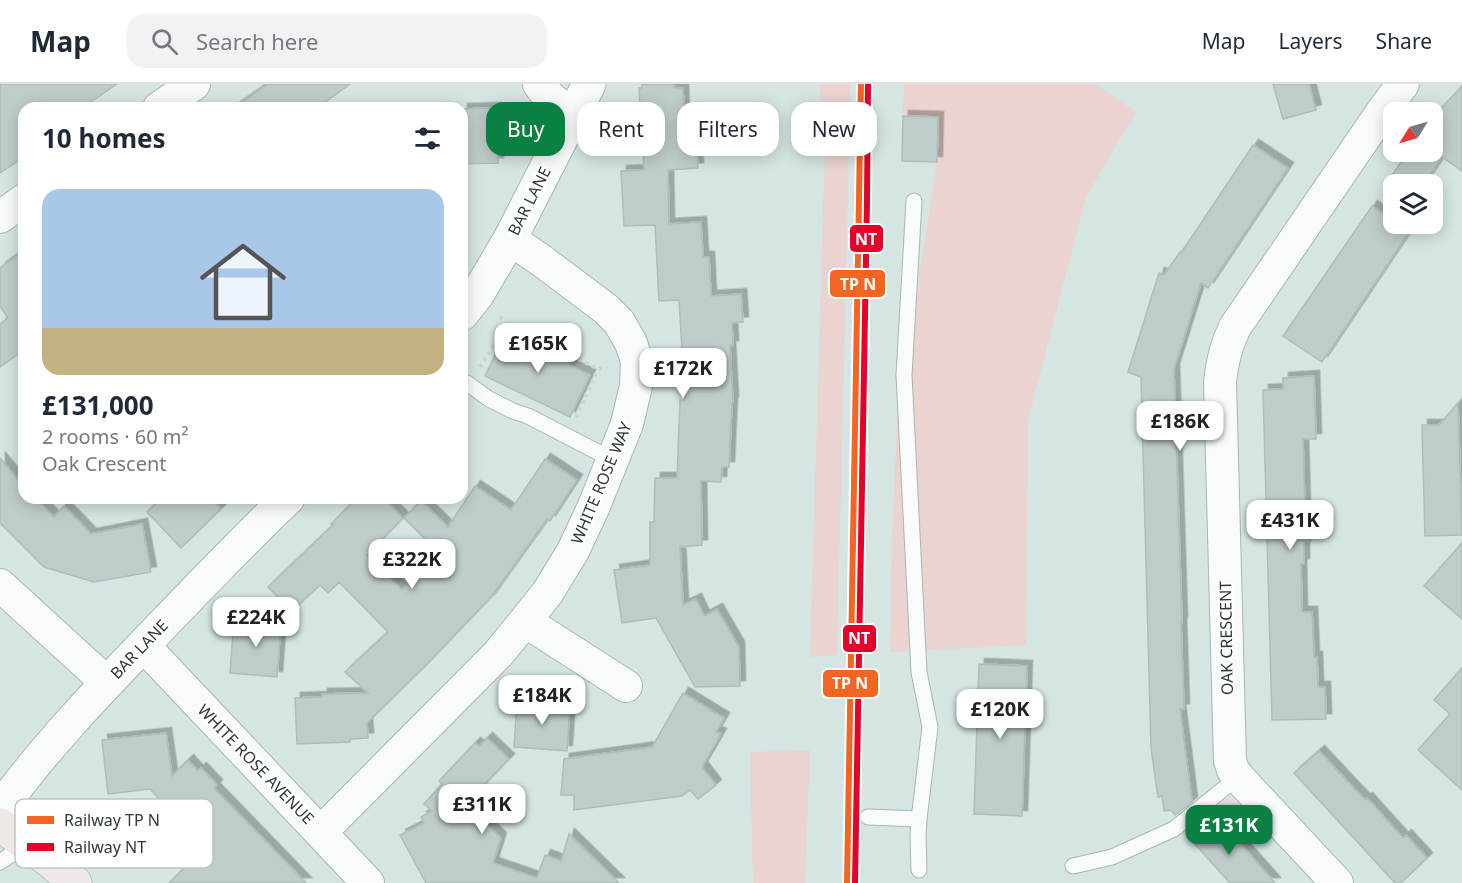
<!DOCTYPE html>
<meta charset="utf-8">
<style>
body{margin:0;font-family:"Noto Sans",sans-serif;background:#f2f2f3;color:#1f2937;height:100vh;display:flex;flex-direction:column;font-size:22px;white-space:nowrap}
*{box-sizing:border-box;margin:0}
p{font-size:20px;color:#747a83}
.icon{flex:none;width:33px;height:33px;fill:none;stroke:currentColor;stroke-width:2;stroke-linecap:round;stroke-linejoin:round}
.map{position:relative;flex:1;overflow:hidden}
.drawer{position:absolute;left:18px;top:18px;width:450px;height:402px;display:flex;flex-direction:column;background:#fff;border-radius:18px;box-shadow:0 3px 15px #0003}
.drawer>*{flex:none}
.hud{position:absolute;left:486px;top:18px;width:570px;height:54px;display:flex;gap:12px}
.needle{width:39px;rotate:233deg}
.fabs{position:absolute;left:1383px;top:18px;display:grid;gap:12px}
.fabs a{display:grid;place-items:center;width:60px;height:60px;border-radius:12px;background:#fff;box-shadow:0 3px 15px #0003;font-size:30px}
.price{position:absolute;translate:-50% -51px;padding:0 14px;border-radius:12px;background:#fff;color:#222;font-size:20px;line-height:39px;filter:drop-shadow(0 2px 3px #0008)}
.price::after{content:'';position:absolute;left:50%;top:36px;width:18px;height:14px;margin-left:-9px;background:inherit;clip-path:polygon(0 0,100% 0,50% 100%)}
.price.on{background:#0b8043;color:#fff}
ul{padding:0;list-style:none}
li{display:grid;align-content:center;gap:12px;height:318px;padding:0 24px}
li+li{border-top:2px solid #e0e1e3}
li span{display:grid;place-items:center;height:186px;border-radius:18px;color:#555}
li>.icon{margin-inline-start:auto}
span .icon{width:108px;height:108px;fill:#fffc;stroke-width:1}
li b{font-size:26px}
h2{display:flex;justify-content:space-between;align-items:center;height:72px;padding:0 24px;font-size:26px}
.pill{padding:0 21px;border-radius:18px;background:#fff;box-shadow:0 3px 15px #0003;font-size:21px;line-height:54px}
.pill.on{background:#0b8043;color:#fff}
header{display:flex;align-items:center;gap:36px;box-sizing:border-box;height:84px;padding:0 30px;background:#fff;border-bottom:2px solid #e0e1e3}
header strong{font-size:28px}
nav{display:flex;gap:33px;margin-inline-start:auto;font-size:21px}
.search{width:420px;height:54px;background:#f2f2f3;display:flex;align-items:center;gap:15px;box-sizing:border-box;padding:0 21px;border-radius:18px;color:#747a83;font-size:22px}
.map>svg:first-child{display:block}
.green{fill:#ebd4cf}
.building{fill:#becccb;stroke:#afbcbb;stroke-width:1.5;filter:url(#shadow)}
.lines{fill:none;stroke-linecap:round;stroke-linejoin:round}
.service-casing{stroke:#a9b5b5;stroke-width:17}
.minor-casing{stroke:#a9b5b5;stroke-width:34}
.tertiary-casing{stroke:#a9b5b5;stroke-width:35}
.primary-casing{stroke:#b7bfbf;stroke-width:35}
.path{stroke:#cdd1d1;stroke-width:4;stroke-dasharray:3 4.5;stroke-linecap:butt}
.service{stroke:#f9fbfb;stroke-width:15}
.minor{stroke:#f9fbfb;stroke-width:32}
.tertiary{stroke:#f9fbfb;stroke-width:33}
.primary{stroke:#eee8e7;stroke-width:33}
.rail-1-casing{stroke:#fff;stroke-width:10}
.rail-2-casing{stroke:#fff;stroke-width:10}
.rail-1{stroke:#f26522;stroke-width:6}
.rail-2{stroke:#e4002b;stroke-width:6}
.labels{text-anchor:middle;stroke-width:4.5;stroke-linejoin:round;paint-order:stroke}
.street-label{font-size:16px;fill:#2e3939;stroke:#fff}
.key{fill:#fff;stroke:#c0c4c4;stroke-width:1.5}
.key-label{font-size:16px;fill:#2e3939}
.line-badge{stroke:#fff;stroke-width:2}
.badge-label{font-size:16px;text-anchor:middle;font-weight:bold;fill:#fff}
</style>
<header>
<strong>Map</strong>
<div class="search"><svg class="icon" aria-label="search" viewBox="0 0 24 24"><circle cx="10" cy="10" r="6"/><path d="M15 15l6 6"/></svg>Search here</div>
<nav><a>Map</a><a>Layers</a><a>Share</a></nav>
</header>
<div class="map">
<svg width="1462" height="799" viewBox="0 0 1462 799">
<defs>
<filter id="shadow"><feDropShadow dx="5.5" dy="-5.5" stdDeviation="0" flood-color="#0004"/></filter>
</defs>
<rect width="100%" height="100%" fill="#d4e5e4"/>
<path class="green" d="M819 0H850V19L837 571 810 573 825 59Z
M904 0H1096L1136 28 1086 113 1028 336 1026 561 890 568 892 455 897 337 911 273 919 193 937 78 938 33 903 32Z
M810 666 805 799H753L750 668Z"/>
<path class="building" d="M0 0H117L82 24H24V73L0 89Z
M268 0H350L317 24H234Z
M642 0H674L675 4H683L684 30H690L691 55H696L698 84 668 86 669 140 701 138 703 173H709L711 212 741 210 743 238 732 239 733 262H730L733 318H732L729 383H722L721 398 701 397 702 461 680 463 683 521 696 515 704 532 717 525 739 563 740 602 695 603 656 534 622 539 614 486 650 481V438H654L655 394H677L680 316H685L679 216 659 217 655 141 624 142 621 87 644 86 639 4H642Z
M1273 0H1309L1316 26 1283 35Z
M1462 2V87L1442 73 1424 100H1386L1408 68H1434L1432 67V34Z
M496 24 498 79 462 80V25Z
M903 32 938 33 937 78 902 77Z
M1253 61 1288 84 1208 204 1201 199 1174 285 1182 539H1181L1184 625H1180L1192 718 1175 731 1171 726 1164 727 1162 712 1158 713 1151 664 1141 293 1128 288 1159 189 1164 191 1180 168 1181 169Z
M1372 122 1394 137V140H1397L1409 148 1322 278 1283 252Z
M24 167V266L0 283V240L8 234 0 222V184Z
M506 249 526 258 527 256 571 277 569 281 590 291 570 333 485 292Z
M1314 292 1316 355H1303L1305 426H1311V457H1304V480H1301L1302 528H1312L1314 573H1317L1318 603H1325L1326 635 1272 636 1263 306 1283 305V294Z
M1458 319 1462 451 1425 452 1422 341H1439Z
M0 374 24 403V414H35L54 433 64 422 91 450 142 440 151 488 94 498 44 483 0 439Z
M545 375 577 396 550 437 547 435 491 513 427 580 367 639 368 654 350 655V658L297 660 295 614 322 613V610L368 609 345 588 388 548 339 498 328 509 320 501 292 527 268 503 333 441 331 440 357 414H383L403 434 367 471 402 506 437 467 404 434 421 417 448 443 475 402 511 426Z
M161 414H210L221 425 181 464 147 428Z
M1462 459V535L1424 502Z
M234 535 281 538 277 593 230 589Z
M979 580 1027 582 1022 732 974 730Z
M1462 584V706L1418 666 1450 630 1434 616Z
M683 609 724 634 716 648 721 650 702 683 716 701 698 715 690 706 682 712 574 726V711H561L564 675 652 663Z
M517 618 570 621 567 667 514 663Z
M166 649 172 692 188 676 198 687 201 684 217 701 214 704 306 799H169L205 764 150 705 108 710 102 656Z
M487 654 509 675 465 721 501 754 493 779 537 794 545 771 561 777 569 750 619 799H426L400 751 424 739 421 733 432 727 424 720 442 700 439 697 475 659 479 662Z
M1319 667 1365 716 1367 714 1403 754 1406 751 1427 774 1401 799H1395L1294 689Z
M1218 735 1238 757 1275 799H1230L1193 758 1196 755 1188 746 1195 741 1197 754Z"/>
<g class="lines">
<g class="service-casing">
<path id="service" d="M914 117 904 291 919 588 930 643 919 735 918 752 919 786
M467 299 489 315 513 327 528 332 613 376
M868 733 919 735
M0 778 26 760
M1073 782 1112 773 1174 745 1238 693"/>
</g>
<g class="minor-casing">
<path id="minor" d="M539 0C548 14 559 21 574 30
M159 24 194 0
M0 133 24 116
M0 501 106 598
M525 537 626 602
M143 561 368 799
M321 748 498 570 525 537 548 508 573 467 594 422 627 340 636 302 637 277 631 259 619 238 606 225 542 177 510 155
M1337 799 1238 693 1233 686 1230 677 1220 298C1222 277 1226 261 1235 243L1384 25 1403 0"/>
</g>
<g class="tertiary-casing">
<path id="tertiary" d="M462 230 477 211 510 155 589 0
M0 725C45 663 97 609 150 554 196 506 241 459 288 414"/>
</g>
<g class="primary-casing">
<path id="primary" d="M0 741 50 777 75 799"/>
</g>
<path class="path" d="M500 233 507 240 516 246 552 261 598 285 607 284
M552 261 565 237
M480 283 507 240
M576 333 598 285"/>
<use href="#service" class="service"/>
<use href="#minor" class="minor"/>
<use href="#tertiary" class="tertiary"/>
<use href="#primary" class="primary"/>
<g class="rail-1-casing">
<path id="rail-1" d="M847 799 861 0"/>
</g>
<g class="rail-2-casing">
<path id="rail-2" d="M855 799 867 117 868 0"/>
</g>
<use href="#rail-1" class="rail-1"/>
<use href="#rail-2" class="rail-2"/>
</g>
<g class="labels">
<g class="street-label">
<text transform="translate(529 117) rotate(-63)" y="6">BAR LANE</text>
<text transform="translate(601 399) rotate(-67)" y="6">WHITE ROSE WAY</text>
<text transform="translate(1226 554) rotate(-91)" y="6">OAK CRESCENT</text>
<text transform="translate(139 565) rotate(-46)" y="6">BAR LANE</text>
<text transform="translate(256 680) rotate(46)" y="6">WHITE ROSE AVENUE</text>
</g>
</g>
<rect x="15" y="715" width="198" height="69" rx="9" class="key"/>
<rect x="27" y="732" width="27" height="8" fill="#f26522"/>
<rect x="27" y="759" width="27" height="8" fill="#e4002b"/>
<g class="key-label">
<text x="64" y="742">Railway TP N</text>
<text x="64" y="769">Railway NT</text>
</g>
<g class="line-badge">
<rect x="849" y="140" width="35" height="29" rx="6" fill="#e4002b"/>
<rect x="829" y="185" width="57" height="29" rx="6" fill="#f26522"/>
<rect x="842" y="540" width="35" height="29" rx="6" fill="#e4002b"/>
<rect x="822" y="585" width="57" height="29" rx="6" fill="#f26522"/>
</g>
<g class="badge-label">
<text x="866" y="161">NT</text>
<text x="858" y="206">TP N</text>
<text x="859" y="560">NT</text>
<text x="850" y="605">TP N</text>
</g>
</svg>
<div class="fabs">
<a><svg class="needle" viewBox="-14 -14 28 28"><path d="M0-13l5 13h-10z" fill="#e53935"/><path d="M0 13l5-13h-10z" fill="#747a83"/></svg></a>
<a><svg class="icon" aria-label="layers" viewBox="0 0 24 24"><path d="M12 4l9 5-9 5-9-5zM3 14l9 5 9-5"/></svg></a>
</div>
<b class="price" style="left:538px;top:290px">£165K</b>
<b class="price" style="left:683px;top:315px">£172K</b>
<b class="price" style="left:1180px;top:368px">£186K</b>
<b class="price" style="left:1290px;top:467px">£431K</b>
<b class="price" style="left:412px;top:506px">£322K</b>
<b class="price" style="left:256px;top:564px">£224K</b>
<b class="price" style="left:542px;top:642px">£184K</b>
<b class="price" style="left:1000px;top:656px">£120K</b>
<b class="price" style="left:482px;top:751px">£311K</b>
<b class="price on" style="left:1229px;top:772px">£131K</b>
<div class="hud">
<a class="pill on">Buy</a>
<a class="pill">Rent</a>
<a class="pill">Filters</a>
<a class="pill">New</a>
</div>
<section class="drawer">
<h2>10 homes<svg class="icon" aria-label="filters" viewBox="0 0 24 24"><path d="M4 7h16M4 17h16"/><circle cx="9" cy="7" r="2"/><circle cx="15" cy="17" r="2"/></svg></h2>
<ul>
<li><span style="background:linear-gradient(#a9c7e8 75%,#c2b280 0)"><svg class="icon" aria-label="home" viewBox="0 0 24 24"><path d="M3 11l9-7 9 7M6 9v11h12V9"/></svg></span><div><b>£131,000</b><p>2 rooms · 60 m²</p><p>Oak Crescent</p></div></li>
</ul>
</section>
</div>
